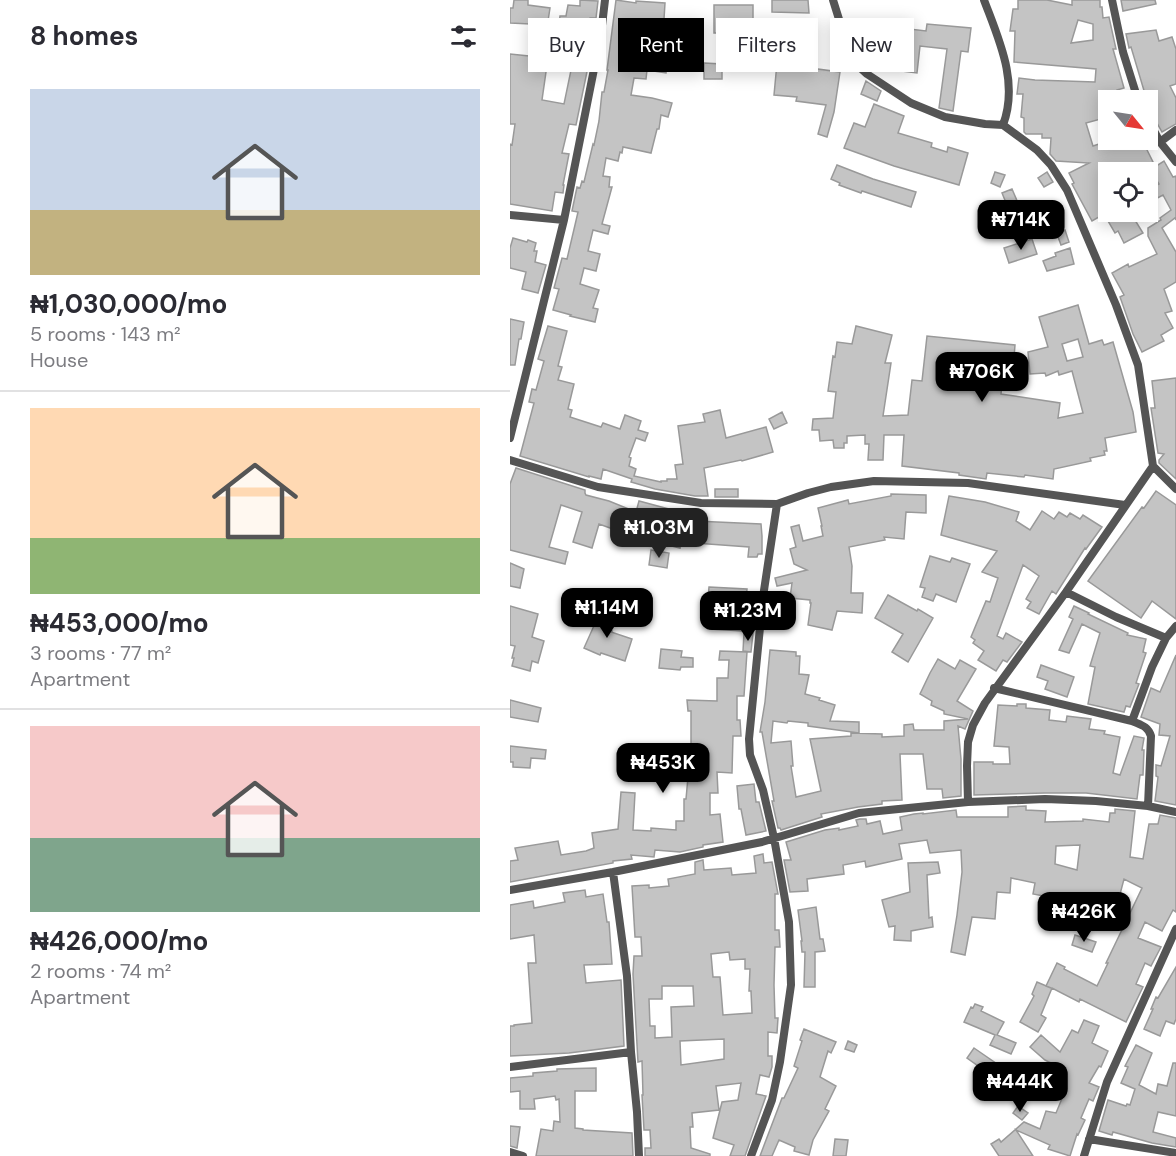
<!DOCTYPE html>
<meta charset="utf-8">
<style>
body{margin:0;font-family:"DM Sans",sans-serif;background:#f2f2f3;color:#2b2b33;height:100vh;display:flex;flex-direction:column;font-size:22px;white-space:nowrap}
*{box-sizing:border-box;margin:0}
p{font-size:20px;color:#7c7c81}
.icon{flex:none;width:33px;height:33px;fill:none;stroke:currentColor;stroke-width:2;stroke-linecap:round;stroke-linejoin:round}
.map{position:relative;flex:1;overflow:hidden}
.drawer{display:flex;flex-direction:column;background:#fff;width:510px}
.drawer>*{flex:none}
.hud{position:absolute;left:18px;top:18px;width:558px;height:54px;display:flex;gap:12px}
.needle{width:39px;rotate:120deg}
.fabs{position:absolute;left:588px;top:90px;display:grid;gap:12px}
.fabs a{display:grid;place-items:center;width:60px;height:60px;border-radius:0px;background:#fff;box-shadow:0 3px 15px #0003;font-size:30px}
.price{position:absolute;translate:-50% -51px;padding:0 14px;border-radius:12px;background:#000;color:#fff;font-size:20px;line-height:39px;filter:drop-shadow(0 2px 3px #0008)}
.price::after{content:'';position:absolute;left:50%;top:36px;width:18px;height:14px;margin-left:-9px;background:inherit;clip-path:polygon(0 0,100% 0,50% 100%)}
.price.active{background:#222;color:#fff}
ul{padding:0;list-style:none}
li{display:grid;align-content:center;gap:12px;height:318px;padding:0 30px}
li+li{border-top:2px solid #e1e1e2}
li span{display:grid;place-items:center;height:186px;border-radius:0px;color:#555}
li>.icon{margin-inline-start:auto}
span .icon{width:108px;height:108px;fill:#fffc;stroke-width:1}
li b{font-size:26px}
h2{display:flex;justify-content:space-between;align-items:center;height:72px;padding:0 30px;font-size:26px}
.chip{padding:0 21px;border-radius:0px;background:#fff;box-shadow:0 3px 15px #0003;font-size:21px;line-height:54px}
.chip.active{background:#000;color:#fff}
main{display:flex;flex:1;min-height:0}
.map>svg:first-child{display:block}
.building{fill:#c4c4c4;stroke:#999;stroke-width:1.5;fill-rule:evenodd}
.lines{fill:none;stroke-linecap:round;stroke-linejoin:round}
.minor{stroke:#555;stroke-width:8}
</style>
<main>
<section class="drawer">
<h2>8 homes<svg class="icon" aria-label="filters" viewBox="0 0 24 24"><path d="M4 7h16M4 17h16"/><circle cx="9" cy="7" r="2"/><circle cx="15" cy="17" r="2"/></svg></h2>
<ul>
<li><span style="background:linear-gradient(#c9d6e8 65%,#c2b280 0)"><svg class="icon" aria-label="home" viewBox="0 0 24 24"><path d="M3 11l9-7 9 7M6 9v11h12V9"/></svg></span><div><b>₦1,030,000/mo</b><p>5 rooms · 143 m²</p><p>House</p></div></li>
<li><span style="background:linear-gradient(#ffd9b3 70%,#8fb573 0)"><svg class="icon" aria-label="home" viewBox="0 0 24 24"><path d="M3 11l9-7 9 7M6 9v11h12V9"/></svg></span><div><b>₦453,000/mo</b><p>3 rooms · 77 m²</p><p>Apartment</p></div></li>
<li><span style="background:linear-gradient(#f6c9c9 60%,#7fa58c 0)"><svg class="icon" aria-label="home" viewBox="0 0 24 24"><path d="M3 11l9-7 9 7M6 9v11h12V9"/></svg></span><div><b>₦426,000/mo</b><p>2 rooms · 74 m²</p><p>Apartment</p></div></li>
</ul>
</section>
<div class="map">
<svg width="666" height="1156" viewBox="0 0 666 1156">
<rect width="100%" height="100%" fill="#fff"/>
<path class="building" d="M4 0H18V5L40 8 38 21 20 19V24L0 23V8H3Z
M70 0 88 1 86 18H80L73 60 79 62 66 125 59 124 52 153 59 154 53 185H54L53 193 45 192 42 211 0 204V144L2 145 5 124H0V54L38 58 32 100 54 104 65 51H63L66 36H62L63 33 48 32 50 16H56L58 5 70 6Z
M106 0 126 3V1L155 3 154 19H144L142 36 161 38 162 35 179 40 175 56 159 52 156 73 137 70 136 79 124 78 121 95 142 98 162 103 158 117 151 115 149 129H147L141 153 113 147 112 153 110 152 108 161 96 158 93 176 100 177 99 187H102L92 224 100 226 98 234 83 230 78 251 90 254 86 271 74 268 70 284 89 290 83 308 88 309 85 322 60 316 61 315 43 310 49 289 44 288 52 258 57 259 65 225 68 212 62 211 67 187 70 188 72 181 74 182 83 144 84 145 89 121 92 92H94L98 70H97Z
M262 0H298L299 13 262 12Z
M508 0H537L562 5V0H590V7H592L593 18 599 17 606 49H603L614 88 607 90 610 100H598V117L576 123 583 146 601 140H626L628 144 633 142 643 162 624 172H612L608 165 591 173 598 192V212H620L633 233 614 243 608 231 605 233 594 214 582 221 562 184 564 183 559 173 579 163 546 161 540 154 541 138H532V134H516L514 132V118L511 117 513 94H507L509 78 525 80 585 82 586 69 504 62 505 31H500L503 9H508ZM568 20 583 24V40L561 43Z
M611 0H645L646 4 613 11Z
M204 5H243V33H204Z
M357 24 416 31 417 24 461 28 458 52 451 51 443 111 429 108 437 49 410 46 407 73 359 67 352 61Z
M646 30 649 41 662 37 666 49V84L660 86 666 98V124L652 132 643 116 638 104 621 47 619 48 616 34Z
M241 36 269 38V46L250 45 247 63 236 62 237 51H239Z
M269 42 288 44 285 66 330 72 324 112 317 137 308 134 316 105 286 101 287 97 264 95Z
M194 63 212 64V79H194Z
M356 81 371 91 367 101 351 94Z
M364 104 394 116 388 133 422 143 421 147 437 152 438 147 458 153 449 185 384 166 334 148 344 123 355 127Z
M654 161 663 177 666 176V220L665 218 652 228 666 252V282L654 289 662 311 655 313 663 328 651 335 654 341 632 352 623 334 610 297 614 295 602 273 618 264 619 267 647 254 638 236V228L651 220 650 218 661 210 653 195 638 203V190L649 184 640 170Z
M327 165 363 179 406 192 401 207 352 191 351 193 329 185 330 183 321 179Z
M485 172 495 175 490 187 481 183Z
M537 172 543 182 534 187 528 178Z
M502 189 511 210 501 215 492 193Z
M542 203 550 224 518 237 510 216Z
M555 230 559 242 551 245 547 234Z
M3 238 17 242 18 240 26 243 24 251H27L25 262 36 265 28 293 12 289 16 272 0 268V248Z
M522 239 527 254 499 263 494 248Z
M560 248 564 264 537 271 533 261 546 256 545 253Z
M568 305 579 344 592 340 594 345 603 342 623 412 626 432 595 438 597 451H594L595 455 580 458 581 461 544 469 543 479 515 475 514 477 477 473 476 479 449 475V473L392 466 394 435H374L373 460H358L359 444H355V435L337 436V443H334V448H324L323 440 310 441 309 430H302L303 419 323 418 326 392 318 391 323 356 325 357 327 342 342 344 346 326 382 335 375 363H381L373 416 398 415 402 380 412 381 417 336 505 345 503 370 493 369 491 394 550 403 548 418 573 413 562 371 549 375 548 371 536 376 535 373 520 374 518 352 538 347 529 317ZM568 339 573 357 557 361 552 344Z
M0 319 14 322 11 339H9L5 365H0Z
M38 326 57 331 48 366 52 367 48 380 64 384 58 409 62 410 60 417 91 427 93 423 110 429 115 415 131 421 128 430 138 433 135 441 126 438 119 457 121 458 119 466 126 469 124 476 151 482V481H157V479H167L165 465 173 464 168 426 195 422 193 414 210 410 216 438 256 427 263 452 232 461 231 460 194 468 198 496H185L145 489 121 482 122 479 93 469 91 479 79 476V477L10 456 24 403 19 402 22 389 26 390 34 361 28 359Z
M666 378V479L649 463V460L654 454 648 453 641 408H645L642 381Z
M272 412 277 423 264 429 259 419Z
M6 468 75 490V493L76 495 99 501 126 512 129 501 159 509 157 516 185 521 251 524 252 536V554H248L247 557H238L239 547 171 542 170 548 153 544 155 534 145 532 146 528 118 522 114 533 89 524 82 548 63 542 72 512 51 505 39 547 58 552 55 564 0 550V484Z
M205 489H228V497H205Z
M646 491 666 505V619L642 601 631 618 578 581 632 507 634 508Z
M381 494 416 495V513L396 512 394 539 374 537 375 540 339 547 342 566 341 593H353L352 613 327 611 322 630 298 625 301 603H300V600L280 598 282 583 267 586 265 578 297 570 284 564 280 549 286 547 281 527 289 525 293 541 313 536 311 526H312L308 508 338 500 339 504 381 496Z
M439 496 475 502 509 512 506 521 520 530 532 511 544 519 549 512 557 517 560 513 570 519 573 515 592 527 576 549 575 548 546 594 542 591 529 614 517 608 521 602 516 599 529 576 513 565 487 636 493 639 496 633 512 642 497 662 493 660 486 671 468 660 474 651 463 643 465 640 461 637 476 601 480 602 488 578 472 572 487 551 431 535Z
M141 550 159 553 157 568 139 565Z
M420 556 440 562 442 558 460 564 446 602 426 594 423 601 412 597 415 588 410 587Z
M0 563 14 569 10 588 0 586Z
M199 587 237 589 233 631 200 629 202 611H197Z
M378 595 407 611 408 609 423 618 398 662 382 652 393 634 365 618Z
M0 606 28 614 22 637 34 641 28 663 22 661 20 671 2 666 4 658H2L5 646 0 645Z
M564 606 579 613 578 614 618 633 617 635 636 639 633 652 636 653 626 683 629 684 620 707 616 706 614 712 578 704 585 667 580 666 590 633 572 624 559 653 549 650 563 619 559 617Z
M89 610 105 617 100 630 102 631 101 632 122 639 115 661 91 653 90 655 74 648 87 619 86 618Z
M234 633H243L241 652 233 651Z
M151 649 172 651 171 657 183 658V667H171L170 670 149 668Z
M260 650 286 652V656H290L289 674 299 675 295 694 310 698 309 700 325 705 320 721 349 722V733L298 726V723L278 721 277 723 263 721 261 743 281 741 283 766H281L286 797 311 791 300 739 341 736V733L372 734V737L394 736V725L403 724 404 730H434V721L458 719 434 714V711L421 705 422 701 410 694 420 673 428 659 445 669 450 660 466 669 447 701 463 711 455 729 448 726 451 759V796L433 798 432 789H417L413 754H390L392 800 372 801V804L348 807 311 814 312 817 271 830 270 828H268L262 801H264L252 732H250L255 702Z
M210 651 237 652 234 696H227V720H230L231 736H223L222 773 207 772 208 793H200V815L210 814 213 842 193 845V847L170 852 145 850 144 857 121 855 122 859 103 861V863L0 882V861L8 860 5 848 48 841 51 855 76 851 84 848 82 833 108 829 111 792 125 793 123 830 141 831V828L166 830V821H174V799H176L178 777H181V711H178L177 700 207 701V678H218L219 660H209Z
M666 655V805L645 801 648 777 646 776V765L651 766 660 736 649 735 650 724 631 717 641 688 650 692Z
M531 665 564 677 557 697 535 689 538 681 527 677Z
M0 700 31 708 28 722 0 717Z
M507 704H516V708L540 710 539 720 556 722 557 716 581 719 579 729 595 731 594 734 610 737 603 773 610 775 624 736 634 738 632 750H634L633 775H630L627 799 576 793H535L464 795V762H483V764H500L499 747 484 746 488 705 507 706Z
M0 746 36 750 35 759 21 758 20 768 3 767V762H0Z
M244 784 246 802H249L256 831 236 835 231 809H229L227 786Z
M516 806V810L536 811 535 822 573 821V819L599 822 600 813H605V809L625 811 620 857 633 859 639 824H648L650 815 666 818V912L663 910 652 931 635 922 628 938 651 947 641 966 635 963 626 984 633 987 616 1022 570 999 569 1002 542 988 531 1015 536 1018 528 1032 510 1022 524 996 522 994 527 982 541 988 536 986 547 963 555 967 554 969 587 986 598 963H596L632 888 614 879 604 917 586 911 583 917 564 910V914L537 909 539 897 523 894 525 883 501 878 500 893 487 892 485 919 462 917 455 955 441 952 447 915 452 872 451 850 420 853 417 840 389 844 392 859 356 867 355 861 333 865 334 874 297 879 298 891 280 892 274 860H281L276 842 315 830 329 828V830L348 826 346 820 350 819H356L357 824 370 821 373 834 392 830 390 817 404 814 413 813V814L446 810 447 817H498V807ZM570 845 567 870 545 864 546 846Z
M253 854 254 863 262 862 268 894H265V930H269L270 947H265L264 985 265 1018H268L267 1033 258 1032V1056H262V1067L259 1077 250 1075 246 1094 256 1096 235 1156H220L224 1145 203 1138 212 1102 228 1100 231 1083 206 1086 209 1110 182 1113 183 1127H180L181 1148 200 1154V1156H135V1148H141L140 1130H134L132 1095H133L132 1061 128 1062 123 974 124 956H132L131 937H125L122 886 139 885V888L159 886 158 879 185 874V862L193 860 194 870 221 868 222 875 246 873 244 856ZM219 952 220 960 235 959V969H240L239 991H241L242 1013 213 1015 210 977H203L201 954ZM152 986H183L184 1006 161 1007 162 1037 145 1038V1026H140L139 999H152ZM214 1039V1059L171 1065 170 1041Z
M428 862 430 873 417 875 419 918 422 917 423 927 401 931V941L384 940 385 926 379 927 372 900 400 892 398 863Z
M75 890 76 897 93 894 97 922H99L102 964 74 965 76 983 111 980 114 1046 59 1053 0 1056V1026H4V1025L22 1023 18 963H26L24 935 0 939V905L23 901 24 908 55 902 53 893Z
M306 907 310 939H313L315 951 305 952V987H294L295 952H292L291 941H292L288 910Z
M565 935 586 942 582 952 562 945Z
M666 967V1019L664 1024 656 1021 650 1036 634 1029 643 1009H641L646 997 648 998Z
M465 1004 473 1007 471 1011 494 1022 487 1035 506 1043 501 1054 480 1045 485 1035 454 1022 461 1007 463 1008Z
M574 1020 589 1026 582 1043 598 1051 591 1067 589 1066 579 1083 589 1087 583 1101 579 1099 571 1118 575 1120 568 1135 567 1134 560 1156 538 1149 540 1145 506 1130 523 1156H489L481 1144 489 1139 491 1142 514 1122 530 1129 536 1111 546 1113 556 1089 545 1084 549 1073 540 1085 537 1083 545 1065 535 1060 520 1047 531 1035 550 1052 562 1030 568 1033Z
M294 1029 326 1042 321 1053 318 1051 310 1077 326 1086 315 1109 319 1111 303 1140 299 1155 284 1151 285 1147 269 1140 262 1156H250L272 1098H274L288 1068 284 1066 292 1041 290 1040Z
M338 1041 347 1045 344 1052 335 1049Z
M626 1045 642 1053 629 1085 646 1094 648 1084 657 1086 663 1063H666V1116L648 1112 643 1132 666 1138V1147L642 1143 603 1132 602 1135 589 1131 598 1100 616 1106 617 1104 620 1105 625 1089 611 1083 618 1067 615 1066Z
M464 1048 490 1066 482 1079 466 1069 468 1066 457 1058Z
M86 1068V1091H65V1128L73 1129V1130L122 1133 123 1156H26L31 1129 43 1131 44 1121 50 1122 49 1099 46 1100 45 1096 24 1099 25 1109H10V1091L0 1092V1078L23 1076V1073L47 1071V1069Z
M508 1106 518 1113 512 1120 503 1113Z
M0 1126 10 1127 7 1148 0 1146Z
M325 1139 338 1140 336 1156H323Z"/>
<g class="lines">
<path class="minor" d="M323 0 338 48 344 62 357 74 401 103 435 117 475 124 493 125 527 150 541 165 557 190 606 305 628 365 643 466 666 489
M474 0C489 40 509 82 493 125
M602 0 613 52 628 100
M638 120 650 142 666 162
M650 142 666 130
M0 215 54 220
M0 438 54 220 91 34 95 0
M0 460 88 487 191 503 267 504 298 493 321 487 364 481 458 483 615 505
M556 592 606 617 656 638 666 626
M484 688 622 721C631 725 638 726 641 736L638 806
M622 721 642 667 656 638
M458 802 457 766 458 742 463 725 475 703 556 592 643 466
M103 872 117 976 121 1052 127 1112 129 1156
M0 890 103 872 252 842 349 813 458 802 535 799 586 801 638 806 666 812
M0 1067 121 1052
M579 1139 666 1153
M0 1152 13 1156
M241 1156 262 1100 270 1062 281 985 279 922 264 838 253 790 240 755 239 739 253 597 267 504
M574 1156 597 1082 666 929"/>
</g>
</svg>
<div class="fabs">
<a><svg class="needle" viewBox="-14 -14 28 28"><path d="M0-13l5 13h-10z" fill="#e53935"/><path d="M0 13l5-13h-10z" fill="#7c7c81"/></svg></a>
<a><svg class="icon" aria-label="locate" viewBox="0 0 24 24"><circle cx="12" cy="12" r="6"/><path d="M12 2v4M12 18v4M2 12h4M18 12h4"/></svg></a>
</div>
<b class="price" style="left:511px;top:251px">₦714K</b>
<b class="price" style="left:472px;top:403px">₦706K</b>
<b class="price active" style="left:149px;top:559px">₦1.03M</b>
<b class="price" style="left:97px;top:639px">₦1.14M</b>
<b class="price" style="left:238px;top:642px">₦1.23M</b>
<b class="price" style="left:153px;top:794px">₦453K</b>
<b class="price" style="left:574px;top:943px">₦426K</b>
<b class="price" style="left:510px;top:1113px">₦444K</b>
<div class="hud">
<a class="chip">Buy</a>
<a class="chip active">Rent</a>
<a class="chip">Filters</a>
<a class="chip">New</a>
</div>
</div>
</main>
